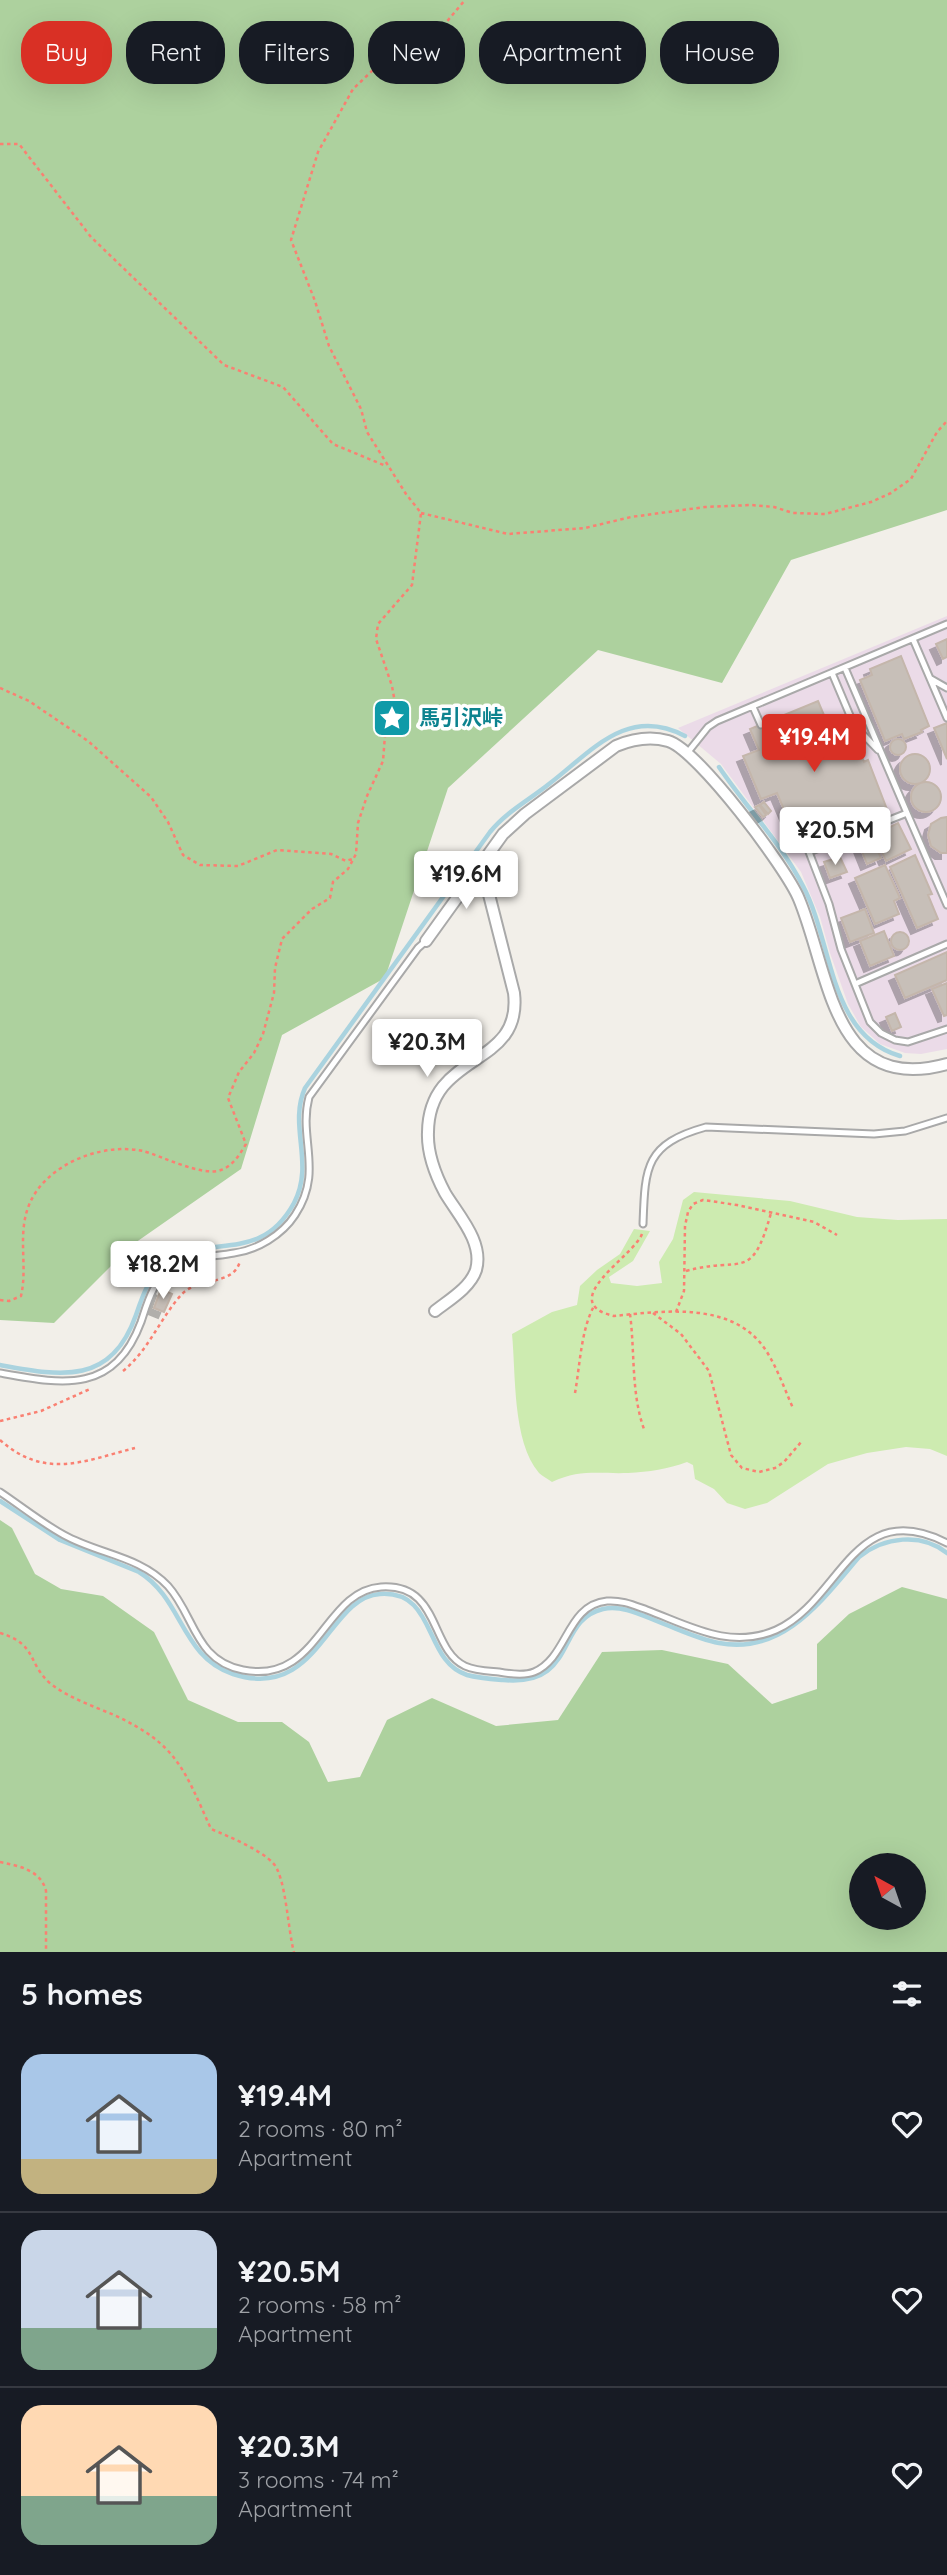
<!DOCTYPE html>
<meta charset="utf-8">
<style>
body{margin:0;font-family:Quicksand,"Noto Sans JP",sans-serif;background:#20242c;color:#f1f3f6;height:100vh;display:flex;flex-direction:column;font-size:26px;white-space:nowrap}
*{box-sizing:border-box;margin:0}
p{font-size:23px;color:#9ea1a6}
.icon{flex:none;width:38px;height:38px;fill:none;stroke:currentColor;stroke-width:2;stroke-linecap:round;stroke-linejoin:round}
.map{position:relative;height:1952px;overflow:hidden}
.sheet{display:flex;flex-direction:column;background:#171b24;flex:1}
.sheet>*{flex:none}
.hud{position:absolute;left:21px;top:21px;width:906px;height:63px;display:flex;gap:14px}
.needle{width:46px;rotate:320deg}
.controls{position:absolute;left:849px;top:1853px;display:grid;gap:14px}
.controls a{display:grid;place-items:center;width:77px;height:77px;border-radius:50%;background:#171b24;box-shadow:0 7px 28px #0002;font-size:35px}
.price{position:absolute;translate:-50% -60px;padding:0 16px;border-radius:7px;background:#fff;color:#222;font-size:23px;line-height:46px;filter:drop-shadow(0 2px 4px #0008)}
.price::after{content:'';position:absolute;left:50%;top:42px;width:21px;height:16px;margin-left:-10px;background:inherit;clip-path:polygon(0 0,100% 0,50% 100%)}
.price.active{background:#d93025;color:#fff}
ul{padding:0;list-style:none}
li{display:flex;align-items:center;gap:21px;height:175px;padding:0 21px}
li+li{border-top:2px solid #363941}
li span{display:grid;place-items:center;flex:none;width:196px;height:140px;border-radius:21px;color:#555}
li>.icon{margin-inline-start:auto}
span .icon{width:84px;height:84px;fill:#fffc;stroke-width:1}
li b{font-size:30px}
h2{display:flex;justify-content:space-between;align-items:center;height:84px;padding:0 21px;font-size:30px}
.pill{padding:0 24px;border-radius:28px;background:#171b24;box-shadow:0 7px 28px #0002;font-size:24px;line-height:63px}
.pill.active{background:#d93025;color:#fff}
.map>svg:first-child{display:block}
.industrial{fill:#ebdbe8}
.grass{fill:#cdebb0}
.forest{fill:#add19e;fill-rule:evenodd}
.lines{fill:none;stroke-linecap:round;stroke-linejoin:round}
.stream{stroke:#aad3df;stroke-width:4.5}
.building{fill:#c7bfb8;stroke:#c4b6ab;stroke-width:2;filter:url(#shadow)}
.lane-casing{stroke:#a9a9a9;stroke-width:9}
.street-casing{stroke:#a9a9a9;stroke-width:14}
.path{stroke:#fa8072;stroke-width:2.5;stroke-dasharray:3.5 3.5;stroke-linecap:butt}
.lane{stroke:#fff;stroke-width:5}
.street{stroke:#fff;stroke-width:10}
.labels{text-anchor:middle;stroke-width:7;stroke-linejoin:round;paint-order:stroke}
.culture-label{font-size:21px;font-weight:bold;fill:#0d838f;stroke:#fff;text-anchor:start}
</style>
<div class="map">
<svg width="947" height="1952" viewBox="0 0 947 1952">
<defs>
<filter id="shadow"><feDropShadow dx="-6" dy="6" stdDeviation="0" flood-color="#0004"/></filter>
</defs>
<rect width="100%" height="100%" fill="#f2efe9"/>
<path class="industrial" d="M947 616V1049L921 1054 905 1053 880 1044 861 1027 848 1004 830 953 820 917 801 872 721 764 678 728Z"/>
<path class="grass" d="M694 1192 790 1201 857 1217 898 1220 947 1219V1456L930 1449 906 1447 867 1453 828 1464 767 1503 745 1509 727 1503 714 1489 695 1479 693 1465 687 1462C668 1469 649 1472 628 1473 598 1474 580 1469 552 1482 548 1479 542 1476 539 1473 512 1441 516 1374 512 1334L552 1312 577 1305 580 1286 597 1270 620 1254 634 1229 650 1231 633 1261 609 1277 611 1283 637 1286 662 1283 659 1262 673 1239 683 1200Z"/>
<path class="forest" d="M0 0H947V510L791 560 722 683 598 650 448 788 385 978 282 1035 241 1169 132 1245 54 1323 0 1320Z
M0 1520 12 1528 35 1574 61 1589 103 1596 154 1632 188 1700 238 1722H282L309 1742 328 1782 360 1777 387 1720 432 1698 496 1726 558 1720 602 1652 662 1650 728 1664 772 1704 817 1689V1644L849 1614 902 1587 947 1599V1952H0ZM861 1866H914V1918H861Z"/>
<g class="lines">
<path class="stream" d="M719 767C746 807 781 843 803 886 833 942 828 1035 900 1056
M0 1365C61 1376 111 1386 136 1315 143 1294 150 1274 169 1261 210 1233 260 1265 294 1203 315 1163 288 1126 305 1088L490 832C506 812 529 800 549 784 591 752 627 705 685 736
M0 1501 60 1540 139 1572C183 1599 181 1657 233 1674 319 1702 327 1597 380 1594 437 1590 423 1661 467 1675 478 1678 491 1679 503 1680 578 1687 555 1620 603 1609 623 1605 641 1615 659 1622 678 1629 698 1639 719 1643 784 1655 822 1600 859 1557 884 1537 921 1532 947 1553"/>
</g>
<path class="building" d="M947 639V657L943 659 936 644Z
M901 656 929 726 921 730 922 732 904 739 902 734 885 741 860 680 872 675 870 669Z
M818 701 834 739 841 736 845 746 855 741 864 762 868 760 888 812 838 835 834 824 797 840 777 793 761 799 743 756 759 750 750 729Z
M947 723V759L934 728Z
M890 747a8 8 0 1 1 16 0a8 8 0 1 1-16 0Z
M900 769a15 15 0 1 1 30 0a15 15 0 1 1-30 0Z
M911 797a15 15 0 1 1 30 0a15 15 0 1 1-30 0Z
M764 802 771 811 768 814 760 805Z
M759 805 766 815 763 817 755 807Z
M947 817V853H941L931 846 928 835 931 824 941 818Z
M898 823 911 849 886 861 874 835Z
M872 838 881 858 867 864 859 844Z
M915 855 932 894 928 895 938 919 917 928 890 867Z
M840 857 847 872 830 878 824 862Z
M885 865 900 898 894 901 899 914 875 924 855 878Z
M865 909 874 933 850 942 841 918Z
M884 931 894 956 870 966 860 941Z
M891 941a9 9 0 1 1 18 0a9 9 0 1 1-18 0Z
M947 952V980L905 998 895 975Z
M947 983V1015L944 1016 932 989Z
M895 1013 901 1027 892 1031 886 1017Z
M161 1289 172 1294 164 1312 154 1308Z"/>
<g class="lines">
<g class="lane-casing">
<path id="lane" d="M913 639 947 718
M832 673 854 725 878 750
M931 679 947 688
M753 707 761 725
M688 752 708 727 717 721 947 624
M907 813 947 905
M806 836 809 852 829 904 841 949 870 1022 881 1033 895 1040 908 1042 947 1029
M809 852 907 813 845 668
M855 984 947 944
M643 1224C645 1167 645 1144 706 1127L874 1134 905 1131 947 1118
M0 1373C62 1384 114 1395 141 1322 148 1301 153 1281 172 1268 190 1256 213 1257 234 1253 257 1250 282 1235 295 1215 324 1171 298 1139 309 1097L418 948 426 941
M0 1492C21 1506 42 1523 64 1535 98 1554 140 1556 168 1586 195 1616 195 1661 243 1670 319 1685 323 1591 381 1587 441 1583 429 1649 465 1666 476 1671 488 1671 499 1672 510 1674 524 1676 534 1672 568 1658 566 1605 607 1601 622 1600 633 1605 647 1610 690 1626 730 1650 776 1630 841 1601 853 1495 947 1543"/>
</g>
<g class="street-casing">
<path id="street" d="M426 941 503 834 525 814 616 746C633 739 650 736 668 741 697 749 787 869 799 899 830 973 832 1096 947 1064
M435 1311C449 1300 470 1288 476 1270 484 1242 458 1215 445 1193 435 1174 427 1153 428 1132 429 1050 523 1069 514 993L481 863"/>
</g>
<path class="path" d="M0 144H19L91 237 224 365 283 387 333 444 386 466
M421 513 508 534 585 528 631 517 705 507 751 505 774 507 793 513 825 514 871 502 891 493 911 479 937 432 947 421
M0 688 29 701 88 741 151 797 168 822 183 855 200 865 238 866 277 850 331 854 346 861 352 859
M642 1234C634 1256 554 1302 614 1316 664 1311 732 1301 765 1349 777 1367 784 1388 793 1408
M686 1271C743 1255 751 1284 771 1213
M0 1300 9 1301 21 1296C28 1266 17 1235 29 1205 45 1165 101 1142 143 1151 162 1156 202 1177 221 1170 233 1166 240 1154 246 1144L228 1098 239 1072 254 1053 263 1034 274 993 275 968 282 939 312 909 330 898 333 882 348 869 356 854 358 823 367 796 383 761 385 735 391 723 395 703 392 686 376 639 378 624 412 585 421 513 406 494 367 432 361 409 329 346 315 301 291 240 318 152 353 89 373 70 385 73 433 38 465 0
M676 1312 684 1291 685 1226 688 1212 693 1204 703 1200 737 1205 814 1222 837 1235
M653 1313 681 1334 709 1371 731 1455 742 1468 759 1472 775 1468 784 1462 802 1441
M630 1314C635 1352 631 1393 644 1429
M123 1371C149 1350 160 1318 182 1294 198 1277 234 1286 240 1261
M575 1393C580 1365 581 1330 594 1306
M0 1421 41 1411 90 1389
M0 1440C45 1480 84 1461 135 1448
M0 1633C38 1644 27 1664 51 1684 69 1698 93 1706 114 1715 177 1744 184 1769 211 1829 228 1836 261 1850 273 1863 286 1876 288 1932 294 1952
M0 1862C19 1866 41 1870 46 1891V1952"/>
<use href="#lane" class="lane"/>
<use href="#street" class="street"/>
</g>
<defs>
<g id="sight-square" transform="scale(2.0125)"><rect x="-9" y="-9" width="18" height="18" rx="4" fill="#0f9aa8" stroke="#fff"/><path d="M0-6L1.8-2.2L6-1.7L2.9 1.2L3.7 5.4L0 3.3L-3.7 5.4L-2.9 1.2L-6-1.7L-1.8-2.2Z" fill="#fff"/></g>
</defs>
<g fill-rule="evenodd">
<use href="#sight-square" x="392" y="718"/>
</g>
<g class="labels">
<g class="culture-label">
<text x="419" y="725">馬引沢峠</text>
</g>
</g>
</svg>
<div class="controls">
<a><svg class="needle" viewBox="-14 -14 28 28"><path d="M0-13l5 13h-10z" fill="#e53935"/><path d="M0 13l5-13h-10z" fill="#9ea1a6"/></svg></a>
</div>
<b class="price active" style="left:814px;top:774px">¥19.4M</b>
<b class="price" style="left:835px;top:867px">¥20.5M</b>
<b class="price" style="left:466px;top:911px">¥19.6M</b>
<b class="price" style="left:427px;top:1079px">¥20.3M</b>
<b class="price" style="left:163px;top:1301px">¥18.2M</b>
<div class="hud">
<a class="pill active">Buy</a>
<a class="pill">Rent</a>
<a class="pill">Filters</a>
<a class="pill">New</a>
<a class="pill">Apartment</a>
<a class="pill">House</a>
</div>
</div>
<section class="sheet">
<h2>5 homes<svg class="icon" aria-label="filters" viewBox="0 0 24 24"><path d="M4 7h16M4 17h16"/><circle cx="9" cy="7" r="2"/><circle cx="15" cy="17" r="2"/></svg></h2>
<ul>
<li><span style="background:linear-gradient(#a9c7e8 75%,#c2b280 0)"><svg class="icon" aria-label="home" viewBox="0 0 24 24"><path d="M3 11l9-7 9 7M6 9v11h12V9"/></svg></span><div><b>¥19.4M</b><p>2 rooms · 80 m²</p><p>Apartment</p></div><svg class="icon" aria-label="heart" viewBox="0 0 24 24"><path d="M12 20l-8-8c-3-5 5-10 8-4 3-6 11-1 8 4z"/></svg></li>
<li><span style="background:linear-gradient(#c9d6e8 70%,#7fa58c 0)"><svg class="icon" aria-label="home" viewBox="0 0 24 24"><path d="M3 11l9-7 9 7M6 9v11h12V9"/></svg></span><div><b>¥20.5M</b><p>2 rooms · 58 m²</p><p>Apartment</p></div><svg class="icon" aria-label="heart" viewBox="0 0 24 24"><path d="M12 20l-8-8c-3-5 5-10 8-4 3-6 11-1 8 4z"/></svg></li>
<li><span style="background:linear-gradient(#ffd9b3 65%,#7fa58c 0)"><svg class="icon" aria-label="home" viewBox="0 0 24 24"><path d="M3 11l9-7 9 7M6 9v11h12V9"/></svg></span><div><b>¥20.3M</b><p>3 rooms · 74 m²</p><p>Apartment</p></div><svg class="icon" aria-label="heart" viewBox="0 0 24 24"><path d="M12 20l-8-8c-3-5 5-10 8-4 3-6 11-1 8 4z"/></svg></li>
</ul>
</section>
